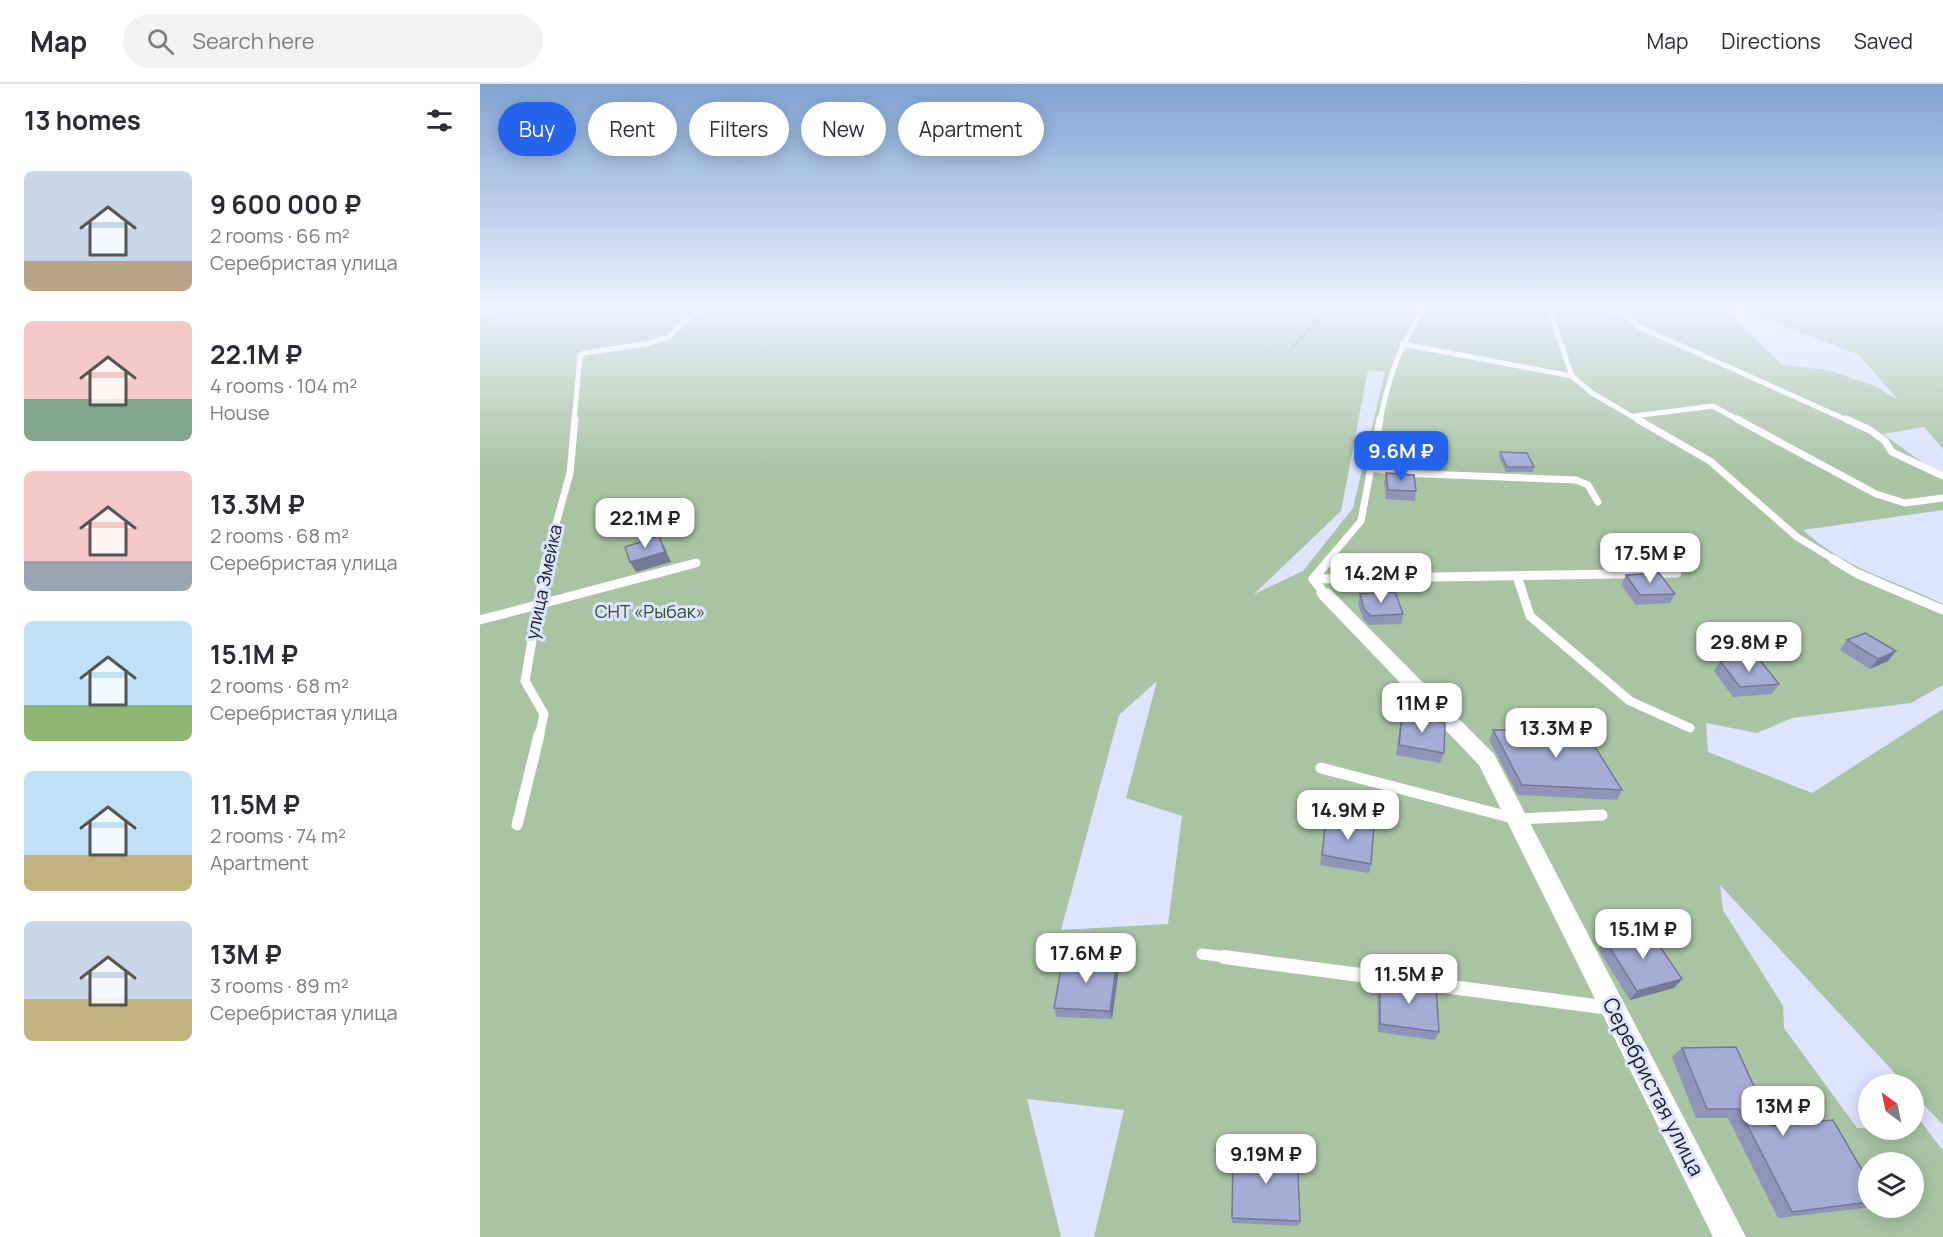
<!DOCTYPE html>
<meta charset="utf-8">
<style>
body{margin:0;font-family:Manrope,sans-serif;background:#f2f2f3;color:#2b2b33;height:100vh;display:flex;flex-direction:column;font-size:22px;white-space:nowrap}
*{box-sizing:border-box;margin:0}
p{font-size:20px;color:#7c7c81}
.icon{flex:none;width:33px;height:33px;fill:none;stroke:currentColor;stroke-width:2;stroke-linecap:round;stroke-linejoin:round}
.map{position:relative;flex:1;overflow:hidden}
.side{display:flex;flex-direction:column;background:#fff;width:480px}
.side>*{flex:none}
.hud{position:absolute;left:18px;top:18px;width:570px;height:54px;display:flex;gap:12px}
.needle{width:39px;rotate:327deg}
.buttons{position:absolute;left:1378px;top:990px;display:grid;gap:12px}
.buttons a{display:grid;place-items:center;width:66px;height:66px;border-radius:50%;background:#fff;box-shadow:0 3px 15px #0003;font-size:30px}
.price{position:absolute;translate:-50% -51px;padding:0 14px;border-radius:12px;background:#fff;color:#222;font-size:20px;line-height:39px;filter:drop-shadow(0 2px 3px #0008)}
.price::after{content:'';position:absolute;left:50%;top:36px;width:18px;height:14px;margin-left:-9px;background:inherit;clip-path:polygon(0 0,100% 0,50% 100%)}
.price.active{background:#2563eb;color:#fff}
ul{padding:0;list-style:none}
li{display:flex;align-items:center;gap:18px;height:150px;padding:0 24px}
li span{display:grid;place-items:center;flex:none;width:168px;height:120px;border-radius:9px;color:#555}
li>.icon{margin-inline-start:auto}
span .icon{width:72px;height:72px;fill:#fffc;stroke-width:1}
li b{font-size:26px}
h2{display:flex;justify-content:space-between;align-items:center;height:72px;padding:0 24px;font-size:26px}
.tag{padding:0 21px;border-radius:27px;background:#fff;box-shadow:0 3px 15px #0003;font-size:21px;line-height:54px}
.tag.active{background:#2563eb;color:#fff}
header{display:flex;align-items:center;gap:36px;box-sizing:border-box;height:84px;padding:0 30px;background:#fff;border-bottom:2px solid #e1e1e2}
header strong{font-size:28px}
nav{display:flex;gap:33px;margin-inline-start:auto;font-size:21px}
.search{width:420px;height:54px;background:#f2f2f3;display:flex;align-items:center;gap:15px;box-sizing:border-box;padding:0 21px;border-radius:33px;color:#7c7c81;font-size:22px}
main{display:flex;flex:1;min-height:0}
.map>svg:first-child{display:block}
.green{fill:#a8c4a3;fill-rule:evenodd}
.lines{fill:none;stroke-linecap:round;stroke-linejoin:round}
.path{stroke:#7f8296;stroke-width:2;stroke-dasharray:4 1.5;stroke-linecap:butt}
.lane-far4{stroke:#fff;stroke-width:5}
.lane-far3{stroke:#fff;stroke-width:7}
.lane-far2{stroke:#fff;stroke-width:9}
.lane-far1{stroke:#fff;stroke-width:11}
.lane{stroke:#fff;stroke-width:14}
.street{fill:#fff;fill-rule:evenodd}
.wall{fill:#8e95b8}
.shaded-wall{fill:#747996}
.building{fill:#a5add6;stroke:#747996;stroke-width:1.5}
.labels{text-anchor:middle;stroke-width:6;stroke-linejoin:round;paint-order:stroke}
.street-label{font-size:18px;fill:#191b26;stroke:#dee3fe}
.park-label{font-size:18px;fill:#295324;stroke:#dee3fe}
.near-street-label{font-size:21px;fill:#191b26;stroke:#dee3fe}
</style>
<header>
<strong>Map</strong>
<div class="search"><svg class="icon" aria-label="search" viewBox="0 0 24 24"><circle cx="10" cy="10" r="6"/><path d="M15 15l6 6"/></svg>Search here</div>
<nav><a>Map</a><a>Directions</a><a>Saved</a></nav>
</header>
<main>
<section class="side">
<h2>13 homes<svg class="icon" aria-label="filters" viewBox="0 0 24 24"><path d="M4 7h16M4 17h16"/><circle cx="9" cy="7" r="2"/><circle cx="15" cy="17" r="2"/></svg></h2>
<ul>
<li><span style="background:linear-gradient(#c9d6e8 75%,#b9a48a 0)"><svg class="icon" aria-label="home" viewBox="0 0 24 24"><path d="M3 11l9-7 9 7M6 9v11h12V9"/></svg></span><div><b>9 600 000 ₽</b><p>2 rooms · 66 m²</p><p>Серебристая улица</p></div></li>
<li><span style="background:linear-gradient(#f6c9c9 65%,#7fa58c 0)"><svg class="icon" aria-label="home" viewBox="0 0 24 24"><path d="M3 11l9-7 9 7M6 9v11h12V9"/></svg></span><div><b>22.1M ₽</b><p>4 rooms · 104 m²</p><p>House</p></div></li>
<li><span style="background:linear-gradient(#f6c9c9 75%,#9aa5b1 0)"><svg class="icon" aria-label="home" viewBox="0 0 24 24"><path d="M3 11l9-7 9 7M6 9v11h12V9"/></svg></span><div><b>13.3M ₽</b><p>2 rooms · 68 m²</p><p>Серебристая улица</p></div></li>
<li><span style="background:linear-gradient(#bfe0f5 70%,#8fb573 0)"><svg class="icon" aria-label="home" viewBox="0 0 24 24"><path d="M3 11l9-7 9 7M6 9v11h12V9"/></svg></span><div><b>15.1M ₽</b><p>2 rooms · 68 m²</p><p>Серебристая улица</p></div></li>
<li><span style="background:linear-gradient(#bfe0f5 70%,#c2b280 0)"><svg class="icon" aria-label="home" viewBox="0 0 24 24"><path d="M3 11l9-7 9 7M6 9v11h12V9"/></svg></span><div><b>11.5M ₽</b><p>2 rooms · 74 m²</p><p>Apartment</p></div></li>
<li><span style="background:linear-gradient(#c9d6e8 65%,#c2b280 0)"><svg class="icon" aria-label="home" viewBox="0 0 24 24"><path d="M3 11l9-7 9 7M6 9v11h12V9"/></svg></span><div><b>13M ₽</b><p>3 rooms · 89 m²</p><p>Серебристая улица</p></div></li>
</ul>
</section>
<div class="map">
<svg width="1463" height="1153" viewBox="0 0 1463 1153">
<rect width="100%" height="100%" fill="#dee3fe"/>
<path class="green" d="M0 225H1245L1302 281 1348 286 1395 302 1418 316 1379 271 1259 225H1463V365L1444 343 1403 350 1450 384 1463 390V426L1323 446C1368 487 1410 494 1463 520V601L1431 619 1312 634 1277 649 1226 639 1228 668 1332 709 1463 625V1041L1434 1010V1000H1425L1240 801 1243 826 1303 922 1304 944 1377 1044 1434 1046V1036L1439 1035 1463 1067V1153H614L644 1026 547 1015 581 1153H0ZM888 286 905 288 873 424 823 487 774 510 861 427ZM677 597 646 714 702 732 688 840 581 846 639 631ZM1389 1078H1434V1124H1389Z"/>
<g class="lines">
<path class="path" d="M0 237 47 225
M812 263 849 225"/>
<path class="lane-far4" d="M1069 225 1092 292 1112 309 1160 337
M1124 225 1148 233 1157 242 1369 337
M922 260 1092 292
M1154 332 1233 322 1260 337
M94 337 100 272 104 269 171 259 188 253 219 225
M900 337C909 291 919 265 943 225"/>
<path class="lane-far3" d="M1157 335 1230 377 1317 453 1355 476
M1257 335 1396 410 1425 419 1463 414
M1366 335 1390 346 1405 357 1412 368 1463 392
M891 384 919 389 1096 396 1108 401 1118 418
M66 476 90 389 95 335
M848 476 881 437 900 335"/>
<path class="lane-far2" d="M1353 475 1376 489 1463 526
M1037 492 1050 532 1150 617 1210 644
M833 495 1197 489
M844 509 833 495 850 475
M0 536 216 479
M59 653 64 630 45 597 66 475"/>
<path class="lane-far1" d="M841 684 1037 735 1122 731
M37 741 59 651
M722 870 755 874"/>
<path class="lane" d="M744 873 1130 924"/>
<path class="street" d="M844 504 850 505 1014 670 1266 1153H1233L999 681 838 513 836 509 838 505Z"/>
</g>
<path class="wall" d="M1020 368 1054 383 1053 388H1026L1019 373Z
M906 389 936 407 935 417 906 415 904 399Z
M1146 491 1195 510 1190 519 1156 521 1141 501Z
M880 510 923 530 921 540 889 541 883 535 878 520Z
M1367 556 1416 567 1408 577 1390 585 1360 566Z
M1240 577 1299 600 1292 610 1253 613 1234 587Z
M922 631 964 669 960 679 916 671 920 641Z
M1013 646 1142 706 1137 716 1038 711 1009 656Z
M845 744 891 780 889 789 840 781Z
M1125 856 1202 895 1194 904 1150 916 1118 865Z
M639 885 632 935 577 933 574 924Z
M900 894 959 948 955 956 898 948 897 903Z
M1202 964 1292 1042 1389 1098V1122L1385 1124 1298 1134 1248 1034H1216L1192 973Z
M753 1071 820 1137 818 1142 752 1139Z"/>
<path class="shaded-wall" d="M179 452 184 462 191 478 156 488 150 478Z
M1416 567 1408 577 1390 585 1398 575Z
M637 876 639 885 632 935 630 927Z
M1202 895 1194 904 1150 916 1157 907Z"/>
<path class="building" d="M1020 368 1047 369 1054 383H1027Z
M906 389 934 391 936 407 908 406Z
M179 452 185 468 150 478 145 463Z
M1179 489 1195 510 1160 511 1146 491Z
M915 508 923 530 891 532 884 525 880 510Z
M1385 549 1416 567 1398 575 1367 556Z
M1278 574 1299 600 1260 603 1240 577Z
M922 631 965 639 964 669 919 661Z
M1013 646 1105 647 1142 706 1042 701Z
M846 734 894 742 891 780 842 771Z
M1168 845 1202 895 1157 907 1125 856Z
M583 874 637 876 630 927 574 924Z
M900 894 956 901 959 948 900 940Z
M1256 963 1292 1042 1353 1036 1389 1098V1118L1312 1128 1259 1025H1227L1202 964Z
M753 1064 817 1066 820 1137 752 1134Z"/>
<linearGradient id="sky" x2="0" y2="1"><stop stop-color="#7fa3d2"/><stop offset="0.58" stop-color="#f0f2ff"/><stop offset="1" stop-color="#f0f2ff" stop-opacity="0"/></linearGradient>
<rect width="1463" height="386" fill="url(#sky)"/>
<g class="labels">
<g class="street-label">
<text transform="translate(64 498) rotate(-78)" y="6">улица Змейка</text>
</g>
<g class="park-label">
<text x="170" y="534">СНТ «Рыбак»</text>
</g>
<g class="near-street-label">
<text transform="translate(1173 1003) rotate(63)" y="7">Серебристая улица</text>
</g>
</g>
</svg>
<div class="buttons">
<a><svg class="needle" viewBox="-14 -14 28 28"><path d="M0-13l5 13h-10z" fill="#e53935"/><path d="M0 13l5-13h-10z" fill="#7c7c81"/></svg></a>
<a><svg class="icon" aria-label="layers" viewBox="0 0 24 24"><path d="M12 4l9 5-9 5-9-5zM3 14l9 5 9-5"/></svg></a>
</div>
<b class="price active" style="left:921px;top:398px">9.6M ₽</b>
<b class="price" style="left:165px;top:465px">22.1M ₽</b>
<b class="price" style="left:1170px;top:500px">17.5M ₽</b>
<b class="price" style="left:901px;top:520px">14.2M ₽</b>
<b class="price" style="left:1269px;top:589px">29.8M ₽</b>
<b class="price" style="left:942px;top:650px">11M ₽</b>
<b class="price" style="left:1076px;top:675px">13.3M ₽</b>
<b class="price" style="left:868px;top:757px">14.9M ₽</b>
<b class="price" style="left:1163px;top:876px">15.1M ₽</b>
<b class="price" style="left:606px;top:900px">17.6M ₽</b>
<b class="price" style="left:929px;top:921px">11.5M ₽</b>
<b class="price" style="left:1303px;top:1053px">13M ₽</b>
<b class="price" style="left:786px;top:1101px">9.19M ₽</b>
<div class="hud">
<a class="tag active">Buy</a>
<a class="tag">Rent</a>
<a class="tag">Filters</a>
<a class="tag">New</a>
<a class="tag">Apartment</a>
</div>
</div>
</main>
